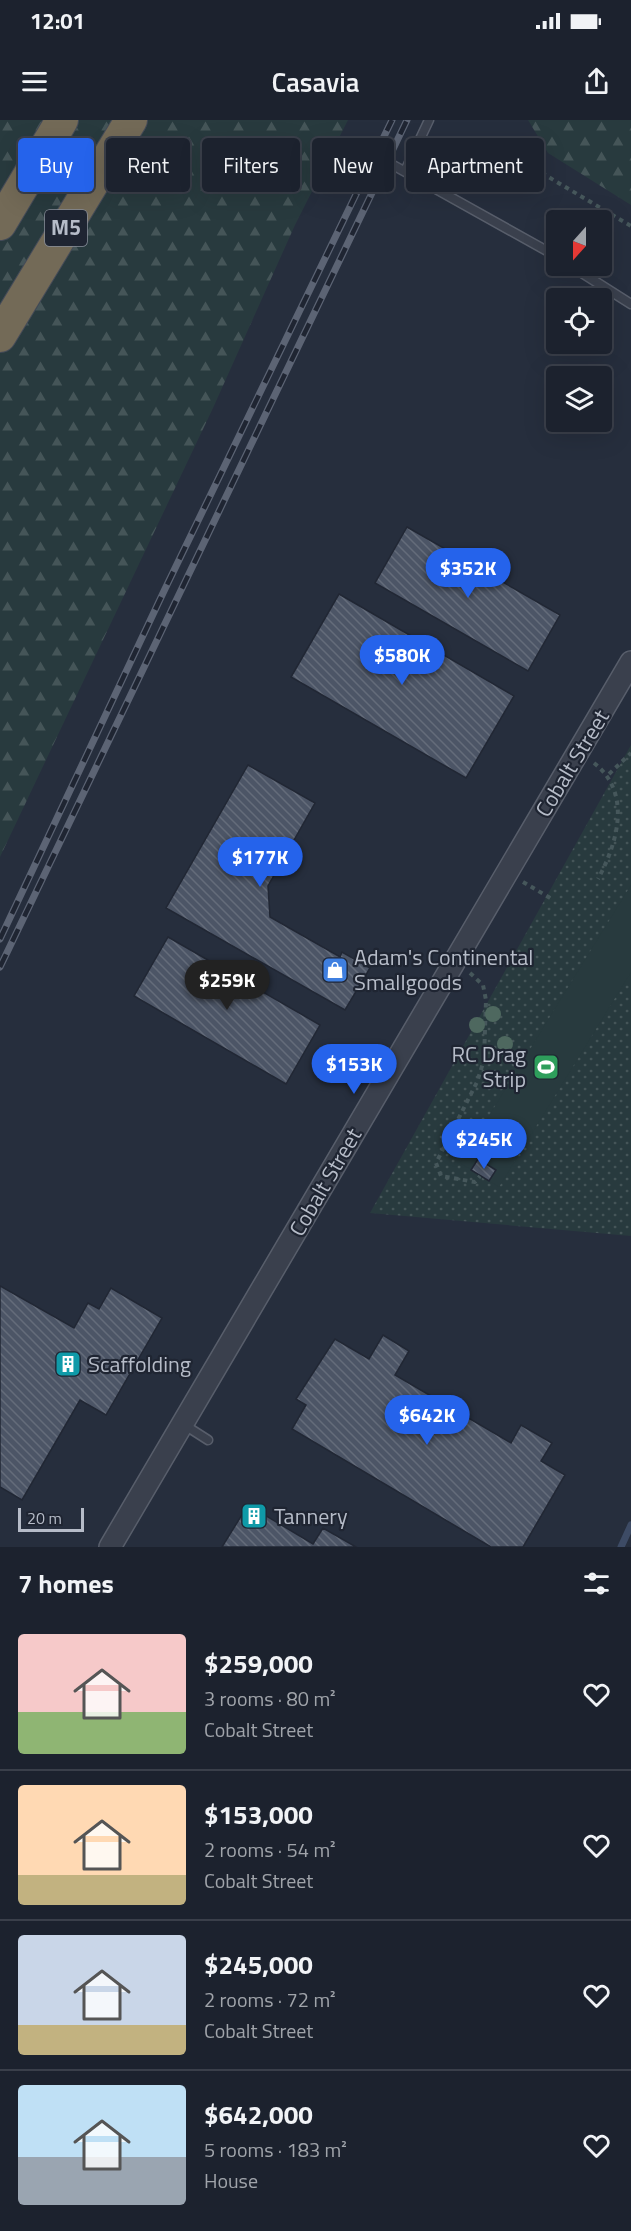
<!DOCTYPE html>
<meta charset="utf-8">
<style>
body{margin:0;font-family:"Titillium Web",sans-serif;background:#252a36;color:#f1f3f6;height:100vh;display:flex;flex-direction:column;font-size:22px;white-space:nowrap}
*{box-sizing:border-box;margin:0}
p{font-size:20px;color:#a0a4aa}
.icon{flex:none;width:33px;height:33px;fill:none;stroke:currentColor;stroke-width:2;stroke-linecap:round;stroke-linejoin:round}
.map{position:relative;height:1427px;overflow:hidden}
.details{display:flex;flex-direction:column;background:#1c222e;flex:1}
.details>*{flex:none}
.top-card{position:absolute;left:18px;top:18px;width:596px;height:54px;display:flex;gap:12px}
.needle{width:39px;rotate:201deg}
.controls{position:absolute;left:546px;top:90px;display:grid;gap:12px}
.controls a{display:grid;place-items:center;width:66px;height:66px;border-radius:6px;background:#1c222e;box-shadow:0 6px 24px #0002,0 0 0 2px #3a3f4a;font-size:30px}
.scale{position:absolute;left:18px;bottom:15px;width:66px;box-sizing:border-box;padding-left:6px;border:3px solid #b6bcc8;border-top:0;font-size:16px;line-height:21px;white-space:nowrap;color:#b6bcc8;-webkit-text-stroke:4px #1f2532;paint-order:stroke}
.price{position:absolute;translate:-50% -51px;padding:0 14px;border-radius:21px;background:#2563eb;color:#fff;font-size:20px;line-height:39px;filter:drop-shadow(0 2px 3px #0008)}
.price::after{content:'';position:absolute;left:50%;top:36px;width:18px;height:14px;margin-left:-9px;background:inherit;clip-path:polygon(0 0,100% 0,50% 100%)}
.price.active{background:#222;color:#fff}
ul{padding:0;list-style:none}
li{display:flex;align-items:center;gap:18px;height:150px;padding:0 18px}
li+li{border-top:2px solid #3a3f4a}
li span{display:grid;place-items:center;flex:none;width:168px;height:120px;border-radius:6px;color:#555}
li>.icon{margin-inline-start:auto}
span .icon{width:72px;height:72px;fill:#fffc;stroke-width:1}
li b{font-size:26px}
h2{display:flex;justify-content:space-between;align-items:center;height:72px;padding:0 18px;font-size:26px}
.tag{padding:0 21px;border-radius:6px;background:#1c222e;box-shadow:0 6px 24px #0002,0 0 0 2px #3a3f4a;font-size:21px;line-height:54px}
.tag.active{background:#2563eb;color:#fff}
.status{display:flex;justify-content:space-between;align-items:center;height:42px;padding:0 30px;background:#1c222e;direction:ltr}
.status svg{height:16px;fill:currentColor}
header{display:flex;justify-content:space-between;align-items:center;height:78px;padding:0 18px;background:#1c222e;font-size:27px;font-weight:600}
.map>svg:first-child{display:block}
.grass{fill:url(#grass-dots)}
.forest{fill:url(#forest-firs)}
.garden{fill:#283a3e}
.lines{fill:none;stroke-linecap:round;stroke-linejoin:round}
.stream{stroke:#3d4b65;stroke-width:7}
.building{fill:url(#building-back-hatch);stroke:#212734;stroke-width:1.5}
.service-casing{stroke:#585e6b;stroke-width:11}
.tertiary-casing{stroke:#585e6b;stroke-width:24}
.motorway-casing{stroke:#454b58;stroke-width:34}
.path{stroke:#46575b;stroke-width:4;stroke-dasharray:4.5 4.5;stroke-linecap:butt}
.service{stroke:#3a404d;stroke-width:8}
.tertiary{stroke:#3a404d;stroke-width:21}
.motorway{stroke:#736a57;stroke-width:32}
.rail-casing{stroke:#5c6474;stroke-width:7}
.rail{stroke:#1f2532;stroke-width:4.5;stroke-dasharray:14;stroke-linecap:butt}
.tree{fill:#4e685f}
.labels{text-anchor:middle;stroke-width:4.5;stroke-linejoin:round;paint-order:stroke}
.shield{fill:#1f2532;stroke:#898f9b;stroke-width:1.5}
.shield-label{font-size:21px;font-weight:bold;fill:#b6bcc8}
.street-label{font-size:22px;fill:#b6bcc8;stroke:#1f2532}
.poi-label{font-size:22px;fill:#b6bcc8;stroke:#1f2532;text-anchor:start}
</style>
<div class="status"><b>12:01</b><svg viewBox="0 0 49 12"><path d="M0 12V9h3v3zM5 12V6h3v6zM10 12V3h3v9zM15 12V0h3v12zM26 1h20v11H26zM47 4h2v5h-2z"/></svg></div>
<header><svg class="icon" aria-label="menu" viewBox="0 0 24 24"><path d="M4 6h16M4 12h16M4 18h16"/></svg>Casavia<svg class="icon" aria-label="share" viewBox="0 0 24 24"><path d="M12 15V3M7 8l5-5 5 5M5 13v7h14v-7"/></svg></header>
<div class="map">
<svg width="631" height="1427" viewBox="0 0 631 1427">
<defs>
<pattern id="grass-dots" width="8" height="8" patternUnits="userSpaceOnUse" patternTransform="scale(1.5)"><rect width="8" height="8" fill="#283a3e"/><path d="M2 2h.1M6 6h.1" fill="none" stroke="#455558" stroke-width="1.8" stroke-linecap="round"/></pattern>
<pattern id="forest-firs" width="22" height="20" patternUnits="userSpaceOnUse" patternTransform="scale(1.5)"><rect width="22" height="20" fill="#283a3e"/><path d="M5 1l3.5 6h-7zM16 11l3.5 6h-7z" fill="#455558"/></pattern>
<pattern id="building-back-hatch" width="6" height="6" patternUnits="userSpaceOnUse" patternTransform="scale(1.5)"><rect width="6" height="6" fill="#4c5566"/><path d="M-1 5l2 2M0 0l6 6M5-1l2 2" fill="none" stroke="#646c7a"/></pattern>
</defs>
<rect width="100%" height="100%" fill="#262e3d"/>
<path class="grass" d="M631 625V1116L370 1093Z"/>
<path class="forest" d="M0 0H348L295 105 213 288 0 737Z
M528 0H631V85L548 33Z"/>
<path class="garden" d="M631 765V852L499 1067 460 1043Z"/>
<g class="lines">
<path class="stream" d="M621 1427 631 1405"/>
</g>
<path class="building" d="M407 407 560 495 528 551 375 463Z
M339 474 514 576 466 658 291 557Z
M248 645 315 683 268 766 270 797 340 837 342 832 370 848 345 890 166 788Z
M168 817 320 905 286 964 134 876Z
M478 1039 496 1050 489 1061 471 1050Z
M0 1166 74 1208 88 1183 99 1189 111 1168 162 1198 106 1295 80 1280 22 1380 0 1367Z
M383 1215 409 1231 395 1255 511 1323 521 1305 552 1323 541 1341 565 1355 523 1427H491L292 1309 306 1285 296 1279 335 1219 369 1239Z
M248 1385 313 1424 323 1408 356 1427H222Z"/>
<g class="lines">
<g class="service-casing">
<path id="service" d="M375 35 556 136
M405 51 429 0
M571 146 631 184
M183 1304 208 1320"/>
</g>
<g class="tertiary-casing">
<path id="tertiary" d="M110 1427 631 542"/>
</g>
<g class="motorway-casing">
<path id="motorway" d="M0 104 62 0
M0 216 131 0"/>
</g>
<path class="path" d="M503 30 631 106
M594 643C631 672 619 720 598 759
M609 654 631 633
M523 762 552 779
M470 853 483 865 486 880 484 940 477 962 436 1043 441 1056 475 1062 480 1056"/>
<use href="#service" class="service"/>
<use href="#tertiary" class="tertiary"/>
<use href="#motorway" class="motorway"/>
<g class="rail-casing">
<path id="rail" d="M0 819 164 471 392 0
M0 847 407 0"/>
</g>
<use href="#rail" class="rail"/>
</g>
<g class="tree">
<circle cx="493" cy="894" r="8"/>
<circle cx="477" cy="905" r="8"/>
<circle cx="505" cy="924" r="8"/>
</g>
<defs>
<g id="shop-square" transform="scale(1.35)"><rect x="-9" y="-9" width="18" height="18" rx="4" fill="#3f7fe0" stroke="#1f2532"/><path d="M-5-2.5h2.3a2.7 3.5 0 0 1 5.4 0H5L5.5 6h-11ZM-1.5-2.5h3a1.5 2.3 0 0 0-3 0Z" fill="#fff"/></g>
<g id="stadium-square" transform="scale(1.35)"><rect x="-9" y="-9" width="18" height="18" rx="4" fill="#2e9e5b" stroke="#1f2532"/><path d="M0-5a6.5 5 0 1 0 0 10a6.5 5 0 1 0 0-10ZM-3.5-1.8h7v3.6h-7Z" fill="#fff"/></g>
<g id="building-square" transform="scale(1.35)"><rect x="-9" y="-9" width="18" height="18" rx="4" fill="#0f9aa8" stroke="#1f2532"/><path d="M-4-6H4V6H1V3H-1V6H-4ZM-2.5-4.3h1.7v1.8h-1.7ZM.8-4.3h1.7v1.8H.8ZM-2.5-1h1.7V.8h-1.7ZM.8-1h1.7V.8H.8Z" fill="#fff"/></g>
</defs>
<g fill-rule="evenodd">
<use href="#shop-square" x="335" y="850"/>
<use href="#stadium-square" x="546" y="947"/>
<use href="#building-square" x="68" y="1244"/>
<use href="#building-square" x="254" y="1396"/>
</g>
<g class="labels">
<rect class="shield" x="45" y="90" width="42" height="36" rx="4.5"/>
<g class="shield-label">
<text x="66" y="115">M5</text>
</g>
<g class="street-label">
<text transform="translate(572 643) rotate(-59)" y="8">Cobalt Street</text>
<text transform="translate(325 1062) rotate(-60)" y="8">Cobalt Street</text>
</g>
<g class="poi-label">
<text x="354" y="845">Adam's Continental<tspan x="354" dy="25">Smallgoods</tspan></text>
<text x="526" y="942" text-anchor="end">RC Drag<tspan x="526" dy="25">Strip</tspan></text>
<text x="88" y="1252">Scaffolding</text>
<text x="274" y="1404">Tannery</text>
</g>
</g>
</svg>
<div class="controls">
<a><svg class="needle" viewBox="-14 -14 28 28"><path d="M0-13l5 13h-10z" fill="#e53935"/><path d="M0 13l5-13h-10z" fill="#a0a4aa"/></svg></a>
<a><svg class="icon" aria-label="locate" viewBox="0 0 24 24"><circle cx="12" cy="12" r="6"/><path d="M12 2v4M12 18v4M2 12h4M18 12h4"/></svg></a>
<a><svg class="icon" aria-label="layers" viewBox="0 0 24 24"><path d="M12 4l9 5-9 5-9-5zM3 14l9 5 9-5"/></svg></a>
</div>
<div class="scale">20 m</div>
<b class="price" style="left:468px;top:479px">$352K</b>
<b class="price" style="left:402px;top:566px">$580K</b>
<b class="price" style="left:260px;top:768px">$177K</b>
<b class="price active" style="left:227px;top:891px">$259K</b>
<b class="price" style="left:354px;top:975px">$153K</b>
<b class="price" style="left:484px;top:1050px">$245K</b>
<b class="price" style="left:427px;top:1326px">$642K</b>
<div class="top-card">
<a class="tag active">Buy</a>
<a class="tag">Rent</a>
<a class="tag">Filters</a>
<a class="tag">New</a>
<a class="tag">Apartment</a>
</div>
</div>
<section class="details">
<h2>7 homes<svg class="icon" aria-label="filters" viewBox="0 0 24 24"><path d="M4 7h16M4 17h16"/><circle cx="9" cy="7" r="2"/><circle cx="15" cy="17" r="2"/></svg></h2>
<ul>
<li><span style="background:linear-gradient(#f6c9c9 65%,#8fb573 0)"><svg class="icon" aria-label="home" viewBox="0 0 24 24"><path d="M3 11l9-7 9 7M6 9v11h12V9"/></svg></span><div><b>$259,000</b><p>3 rooms · 80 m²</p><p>Cobalt Street</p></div><svg class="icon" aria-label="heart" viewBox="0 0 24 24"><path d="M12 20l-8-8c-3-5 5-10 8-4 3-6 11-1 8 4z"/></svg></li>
<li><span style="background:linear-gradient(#ffd9b3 75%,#c2b280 0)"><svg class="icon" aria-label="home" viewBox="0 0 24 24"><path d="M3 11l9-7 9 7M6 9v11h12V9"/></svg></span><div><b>$153,000</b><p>2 rooms · 54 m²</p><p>Cobalt Street</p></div><svg class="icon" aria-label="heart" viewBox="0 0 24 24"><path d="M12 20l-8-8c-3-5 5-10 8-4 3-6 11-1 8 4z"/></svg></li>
<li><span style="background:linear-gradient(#c9d6e8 75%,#c2b280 0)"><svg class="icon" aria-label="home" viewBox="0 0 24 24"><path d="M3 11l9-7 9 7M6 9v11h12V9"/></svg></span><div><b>$245,000</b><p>2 rooms · 72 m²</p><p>Cobalt Street</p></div><svg class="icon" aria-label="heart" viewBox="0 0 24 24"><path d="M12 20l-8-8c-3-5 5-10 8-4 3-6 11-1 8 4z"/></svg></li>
<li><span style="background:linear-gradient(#bfe0f5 60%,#9aa5b1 0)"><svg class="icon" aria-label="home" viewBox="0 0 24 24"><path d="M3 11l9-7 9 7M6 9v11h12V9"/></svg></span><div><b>$642,000</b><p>5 rooms · 183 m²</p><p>House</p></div><svg class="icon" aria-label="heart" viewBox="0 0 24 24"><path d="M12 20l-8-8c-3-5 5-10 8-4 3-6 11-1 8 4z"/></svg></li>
</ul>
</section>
